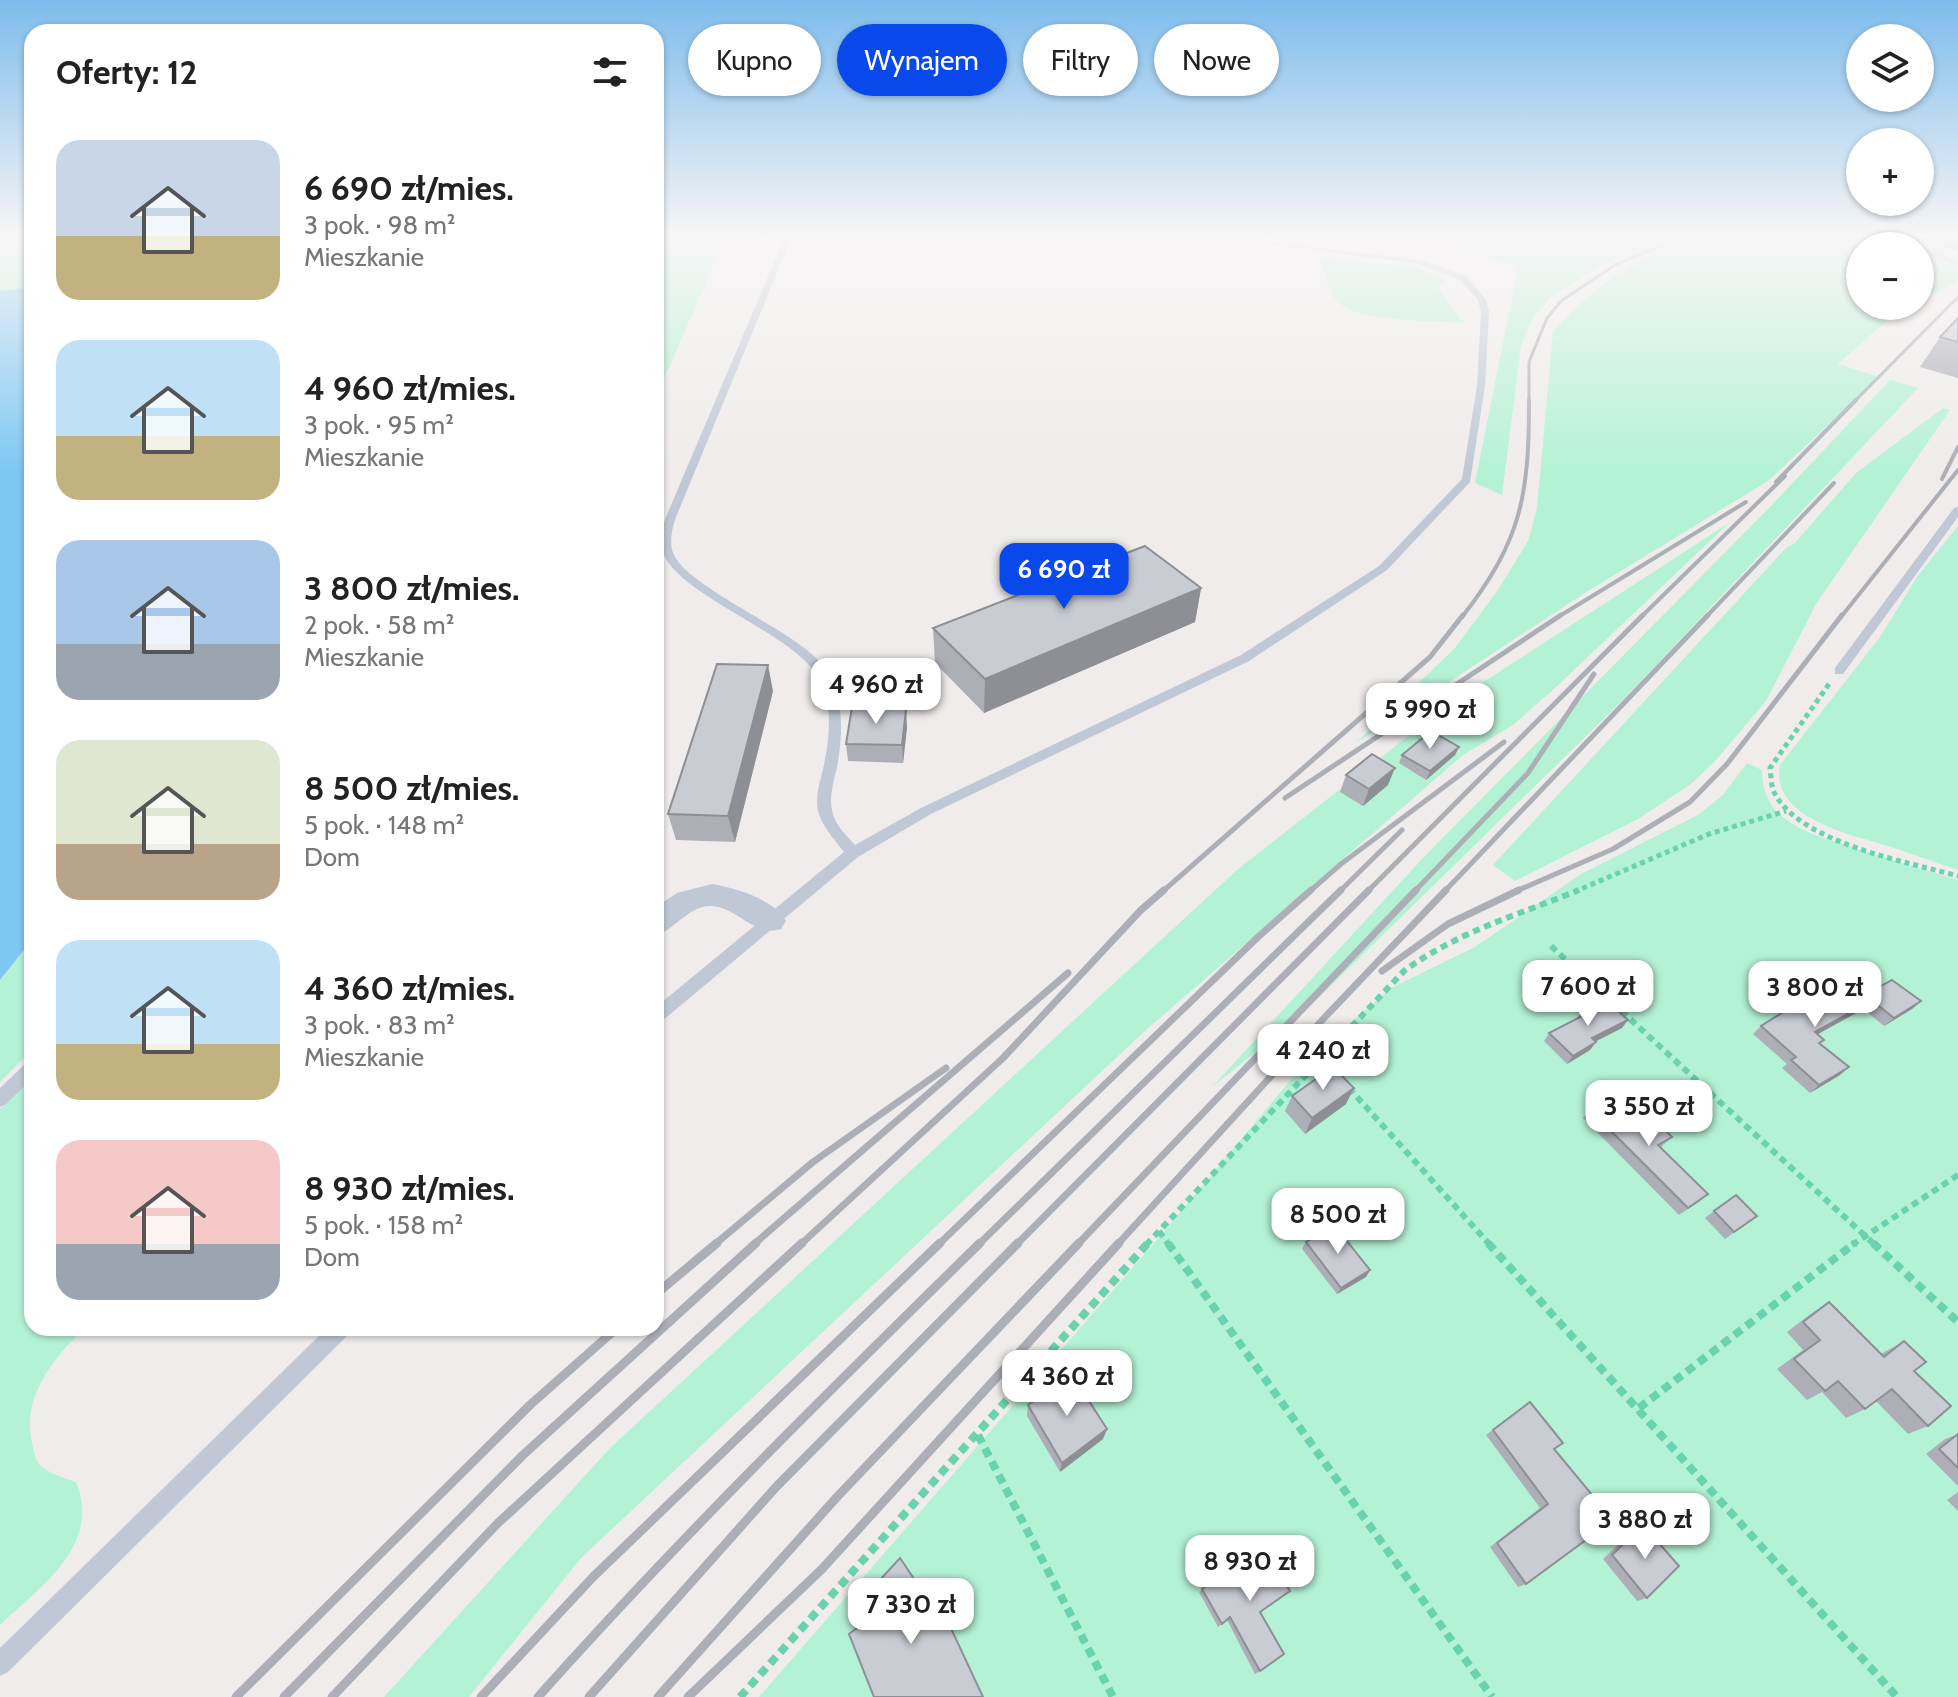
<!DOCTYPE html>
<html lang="pl">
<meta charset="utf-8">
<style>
body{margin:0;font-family:Cabin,sans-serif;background:#f2f2f2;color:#222;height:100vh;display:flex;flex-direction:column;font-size:30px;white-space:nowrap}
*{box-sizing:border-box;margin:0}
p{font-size:26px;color:#767676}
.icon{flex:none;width:44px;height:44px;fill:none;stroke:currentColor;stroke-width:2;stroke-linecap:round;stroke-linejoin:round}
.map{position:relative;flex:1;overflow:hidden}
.details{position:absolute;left:24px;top:24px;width:640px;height:1312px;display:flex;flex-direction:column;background:#fff;border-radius:24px;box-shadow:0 2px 6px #0004}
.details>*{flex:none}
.top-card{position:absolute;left:688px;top:24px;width:760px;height:72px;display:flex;gap:16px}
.tools{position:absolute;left:1846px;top:24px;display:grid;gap:16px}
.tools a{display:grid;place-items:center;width:88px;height:88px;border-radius:50%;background:#fff;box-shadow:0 2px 6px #0004;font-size:40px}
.price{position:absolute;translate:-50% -68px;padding:0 18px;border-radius:16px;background:#fff;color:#222;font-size:26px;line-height:52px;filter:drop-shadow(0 2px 4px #0008)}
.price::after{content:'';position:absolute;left:50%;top:48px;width:24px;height:18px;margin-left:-12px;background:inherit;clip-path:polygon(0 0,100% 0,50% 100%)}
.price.on{background:#0948eb;color:#fff}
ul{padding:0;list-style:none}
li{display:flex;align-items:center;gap:24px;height:200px;padding:0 32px}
li span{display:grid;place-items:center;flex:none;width:224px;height:160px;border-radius:24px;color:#555}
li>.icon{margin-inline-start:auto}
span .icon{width:96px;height:96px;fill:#fffc;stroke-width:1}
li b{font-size:34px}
h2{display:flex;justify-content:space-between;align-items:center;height:96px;padding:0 32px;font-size:34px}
.chip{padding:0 28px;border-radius:36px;background:#fff;box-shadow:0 2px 6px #0004;font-size:28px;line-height:72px}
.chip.on{background:#0948eb;color:#fff}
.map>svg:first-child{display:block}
.green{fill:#b4f2d6}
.water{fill:#7dc8f3}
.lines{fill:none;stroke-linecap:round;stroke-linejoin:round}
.path-far2{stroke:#69d2af;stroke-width:5;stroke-dasharray:5 4;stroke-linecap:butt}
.path-far1{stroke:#69d2af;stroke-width:6;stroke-dasharray:7 5;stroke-linecap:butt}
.path{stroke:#69d2af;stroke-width:8;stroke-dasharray:9 6;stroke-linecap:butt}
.service{fill:#c0c8d5;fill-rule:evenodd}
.minor{fill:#c0c8d5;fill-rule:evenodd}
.primary{fill:#a8b5ce;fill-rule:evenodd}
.rail-far4{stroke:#adafb7;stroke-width:3}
.rail-far3{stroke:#adafb7;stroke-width:4}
.rail-far2{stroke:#adafb7;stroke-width:5}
.rail-far1{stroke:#adafb7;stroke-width:7}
.rail{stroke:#adafb7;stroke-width:9}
.wall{fill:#aeafb6}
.shaded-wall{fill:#8d8f94}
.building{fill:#caccd4;stroke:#8d8f94;stroke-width:2}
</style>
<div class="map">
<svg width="1958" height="1697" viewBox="0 0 1958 1697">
<rect width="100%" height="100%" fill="#efeceb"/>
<path class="green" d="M0 234H32V287L0 291Z
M656 234H727L668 370 656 388Z
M1691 234 1604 263 1550 298 1533 317 1521 346 1502 495 1475 483 1518 268 1437 238 1543 239Z
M1715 234H1909L1958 254V280L1940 293H1920V246H1860V306H1903L1838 364 1879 377 1768 481 1588 591 1356 743 1455 648 1498 590 1528 541 1537 508 1553 331C1598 282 1648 248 1715 234Z
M1319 259 1402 265 1424 270 1445 280 1438 289 1464 323C1437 321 1351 322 1336 300 1328 289 1324 271 1319 259Z
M1890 380 1918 388 1626 697 1297 1019 1212 1087 1422 859 1771 506Z
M1943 408 1950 410 1816 604 1766 701 1716 760 1691 784 1638 819 1515 881 1493 865 1787 547 1794 544 1856 473Z
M1729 523 1555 688 1513 725 1463 755 1146 1030 581 1558 469 1697H384L610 1448 1238 869 1448 705Z
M1958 526V870C1935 862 1911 854 1888 846 1852 835 1769 818 1780 765L1880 637 1917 577Z
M1747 763 1762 770C1762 789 1768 806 1784 818 1804 834 1829 839 1852 847 1887 859 1923 869 1958 880V1697H759L1162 1234 1309 1058 1391 988 1475 947 1581 874 1698 815 1723 795Z
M32 940V1050L0 1082V980Z
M32 1079V1328H85C54 1357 21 1397 32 1443 34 1451 35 1460 41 1466 50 1474 64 1478 76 1482 102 1545 41 1586 0 1625V1109Z"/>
<path class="water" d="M32 287V940L0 980V291Z"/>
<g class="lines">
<path class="path-far2" d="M1829 684 1770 768C1771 776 1771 786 1774 792 1799 843 1908 862 1958 876
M1574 892 1709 834 1786 811"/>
<path class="path-far1" d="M1551 946 1875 1245
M1321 1058 1334 1072
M1349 1088 1490 1245
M1159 1231 1169 1245
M1146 1245 1404 971C1457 932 1518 915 1579 890
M1852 1245 1958 1175"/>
<path class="path" d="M1168 1243 1492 1697
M1488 1243 1897 1697
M1873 1243 1958 1322
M1639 1408 1855 1243
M978 1435 1113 1697
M740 1697 1148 1243"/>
<path class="service" d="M786 234H793L676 517C672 529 669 541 673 553 686 586 786 627 816 658 845 689 844 728 837 767 834 781 829 796 832 810 834 824 846 835 855 845L921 808 1241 655 1379 566 1462 479 1477 386 1481 312 1478 300 1460 280 1419 264 1189 234H1210L1420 260 1466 276 1486 300 1489 312 1485 386 1470 482 1387 570 1249 661 931 814 858 857 662 1021 656 1023V1007L844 852C835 840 822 827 818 811 815 797 820 782 823 769 831 732 835 693 808 664 776 628 678 592 663 553 658 541 662 529 666 517Z
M1883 234H1892L1916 246H1907Z
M1920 247 1958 261V266L1920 251Z
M1958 507V517L1843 674H1835V668L1954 508Z
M32 1061V1079L6 1104 0 1107V1088L26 1063Z
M327 1328H351L348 1335 8 1672 0 1676V1648Z"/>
<path class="minor" d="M712 884C735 888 774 899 786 921L781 929C755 938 738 907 711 906 690 905 675 929 656 936V907L677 893Z"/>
<path class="primary" d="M1919 234H1950L1958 237V252L1922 239Z"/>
<path class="rail-far4" d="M1467 234H1608
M1529 402V362L1547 318 1561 301 1615 265 1650 250 1703 234
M1854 402 1958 297"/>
<path class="rail-far3" d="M1942 479 1958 447
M1776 482 1856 400
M1462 617C1522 540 1529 495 1529 400
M1558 617 1746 502
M1641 617 1785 476
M1706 617 1834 483
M1841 617 1958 470"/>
<path class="rail-far2" d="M1285 798 1561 615
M1162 892 1430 657 1463 615
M1309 892 1341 864 1504 742
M1339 892 1402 830
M1367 892 1643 615
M1414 892 1528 773 1594 674
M1444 892 1708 615
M1514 892 1613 849 1690 802 1727 764 1842 615"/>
<path class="rail-far1" d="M1382 971 1448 924 1519 890
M714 1245 813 1162 946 1068
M753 1245 1068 973
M800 1245 1003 1058 1141 910 1164 890
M938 1245 1258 937 1311 890
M978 1245 1341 890
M1016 1245 1369 890
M1077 1245 1416 890
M1117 1245 1326 1016 1446 890"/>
<path class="rail" d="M656 1294 717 1243
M236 1697 530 1405 617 1328
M284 1697 523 1455 756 1243
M332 1697 498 1523 802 1243
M481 1697 593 1577 940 1243
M538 1697C679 1539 829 1391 980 1243
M589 1697 777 1486 1018 1243
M658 1697 837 1497 1079 1243
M688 1697 822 1569 1119 1243"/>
</g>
<path class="wall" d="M1958 318V378L1920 367 1940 337Z
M1201 588 1195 622 984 713 935 663 933 628Z
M773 691 735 842 676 840 668 814Z
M907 727 903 763 848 761 846 744Z
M1459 747 1455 755 1426 780 1399 763 1402 755Z
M1346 775 1388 785 1363 806 1340 792Z
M1865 995 1921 1001 1912 1009 1884 1026 1862 1008 1818 1034 1820 1044 1840 1075 1810 1093 1782 1068 1787 1064 1753 1034 1761 1026 1863 998Z
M1583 1011 1622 1028 1595 1042H1596L1590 1050 1567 1064 1544 1041 1549 1033 1577 1018Z
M1292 1096 1346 1104 1305 1134 1285 1111Z
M1590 1110 1632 1119 1672 1137 1661 1147 1700 1201 1679 1215 1583 1118Z
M1714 1211 1757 1216 1725 1239 1705 1218Z
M1306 1242 1370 1270 1366 1277 1337 1294 1302 1249Z
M1829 1302 1881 1354 1904 1341 1914 1371 1928 1426 1908 1434 1876 1401 1865 1409 1846 1418 1822 1392 1807 1400 1777 1369 1803 1350 1787 1332 1812 1313Z
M1530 1402 1554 1449 1613 1520 1526 1584 1518 1587 1490 1547 1540 1508 1486 1435Z
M1028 1405 1107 1429 1103 1439 1060 1472 1027 1416Z
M1958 1434V1486L1926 1454 1945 1439Z
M1958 1492V1511L1947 1500Z
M1643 1525 1647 1598 1637 1601 1603 1559 1634 1529Z
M1202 1589 1260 1612V1671L1255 1674 1227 1620 1218 1627 1199 1592Z"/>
<path class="shaded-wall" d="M1201 588 1195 622 984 713 985 679Z
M768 665 773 691 735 842 728 816Z
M906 709 907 727 903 763 902 745Z
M1459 747 1455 755 1426 780 1430 771Z
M1395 768 1388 785 1363 806 1369 789Z
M1921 1001 1912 1009 1884 1026 1894 1018Z
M1869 1002 1860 1011 1807 1040 1815 1032Z
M1628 1020 1622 1028 1586 1046 1592 1038Z
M1596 1042 1590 1050 1567 1064 1573 1056Z
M1849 1067 1840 1075 1810 1093 1819 1085Z
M1354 1088 1346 1104 1305 1134 1312 1118Z
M1370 1270 1366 1277 1337 1294 1341 1288Z
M1107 1429 1103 1439 1060 1472 1062 1463Z"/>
<path class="building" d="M1958 318V342L1940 337Z
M1145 546 1201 588 985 679 933 628Z
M717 664 768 665 728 816 668 814Z
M852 707 906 709 902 745 846 744Z
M1431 731 1459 747 1430 771 1402 755Z
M1372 754 1395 768 1369 789 1346 775Z
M1837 978 1869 1002 1815 1032 1824 1040 1819 1043 1849 1067 1819 1085 1791 1060 1796 1057 1761 1026Z
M1892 980 1921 1001 1894 1018 1865 995Z
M1607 1001 1628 1020 1592 1038 1596 1042 1573 1056 1549 1033 1586 1014 1583 1011Z
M1333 1067 1354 1088 1312 1118 1292 1096Z
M1606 1094 1632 1119 1646 1111 1672 1137 1658 1145 1708 1194 1688 1208 1590 1110Z
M1736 1195 1757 1216 1734 1232 1714 1211Z
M1334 1225 1370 1270 1341 1288 1306 1242Z
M1829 1302 1884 1357 1904 1341 1926 1362 1914 1371 1951 1406 1928 1426 1892 1389 1865 1409 1838 1381 1825 1391 1794 1359 1820 1340 1803 1322Z
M1071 1373 1107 1429 1062 1463 1028 1405Z
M1530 1402 1563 1443 1554 1449 1613 1520 1526 1584 1497 1543 1548 1504 1493 1430Z
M1958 1434V1468L1939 1449Z
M1643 1525 1679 1566 1647 1598 1612 1555Z
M1263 1546 1290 1591 1260 1612 1284 1654 1260 1671 1230 1617 1222 1624 1202 1589Z
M900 1558 937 1613 942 1609 983 1697H874L849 1634 891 1602 879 1581Z"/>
<linearGradient id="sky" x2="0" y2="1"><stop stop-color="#7dbcec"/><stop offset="0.5" stop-color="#f8f6f6"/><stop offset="1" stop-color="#f8f6f6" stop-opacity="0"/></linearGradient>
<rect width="1958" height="472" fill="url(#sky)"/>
</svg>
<div class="tools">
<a><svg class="icon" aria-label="layers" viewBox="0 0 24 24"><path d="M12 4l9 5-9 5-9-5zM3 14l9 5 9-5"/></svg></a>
<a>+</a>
<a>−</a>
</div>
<b class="price on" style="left:1064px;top:611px">6 690 zł</b>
<b class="price" style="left:876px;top:726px">4 960 zł</b>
<b class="price" style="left:1430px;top:751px">5 990 zł</b>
<b class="price" style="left:1588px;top:1028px">7 600 zł</b>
<b class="price" style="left:1815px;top:1029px">3 800 zł</b>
<b class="price" style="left:1323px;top:1092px">4 240 zł</b>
<b class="price" style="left:1649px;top:1148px">3 550 zł</b>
<b class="price" style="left:1338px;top:1256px">8 500 zł</b>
<b class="price" style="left:1067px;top:1418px">4 360 zł</b>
<b class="price" style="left:1645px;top:1561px">3 880 zł</b>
<b class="price" style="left:1250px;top:1603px">8 930 zł</b>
<b class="price" style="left:911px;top:1646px">7 330 zł</b>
<div class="top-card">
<a class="chip">Kupno</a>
<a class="chip on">Wynajem</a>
<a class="chip">Filtry</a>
<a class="chip">Nowe</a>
</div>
<section class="details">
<h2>Oferty: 12<svg class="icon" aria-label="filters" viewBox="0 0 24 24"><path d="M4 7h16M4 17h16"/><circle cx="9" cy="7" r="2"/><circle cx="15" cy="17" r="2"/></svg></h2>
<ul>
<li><span style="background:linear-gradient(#c9d6e8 60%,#c2b280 0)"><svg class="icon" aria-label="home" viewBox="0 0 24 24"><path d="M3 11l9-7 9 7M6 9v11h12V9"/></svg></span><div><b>6 690 zł/mies.</b><p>3 pok. · 98 m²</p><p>Mieszkanie</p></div></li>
<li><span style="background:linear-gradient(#bfe0f5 60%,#c2b280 0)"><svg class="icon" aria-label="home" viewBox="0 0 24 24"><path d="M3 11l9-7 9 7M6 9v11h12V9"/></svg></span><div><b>4 960 zł/mies.</b><p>3 pok. · 95 m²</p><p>Mieszkanie</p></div></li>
<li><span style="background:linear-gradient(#a9c7e8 65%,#9aa5b1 0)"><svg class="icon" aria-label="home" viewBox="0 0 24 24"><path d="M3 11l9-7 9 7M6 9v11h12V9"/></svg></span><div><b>3 800 zł/mies.</b><p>2 pok. · 58 m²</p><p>Mieszkanie</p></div></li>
<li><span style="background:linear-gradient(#dfe7d0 65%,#b9a48a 0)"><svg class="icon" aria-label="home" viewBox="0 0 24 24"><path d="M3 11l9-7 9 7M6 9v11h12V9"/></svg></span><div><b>8 500 zł/mies.</b><p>5 pok. · 148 m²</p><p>Dom</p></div></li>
<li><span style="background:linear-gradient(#bfe0f5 65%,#c2b280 0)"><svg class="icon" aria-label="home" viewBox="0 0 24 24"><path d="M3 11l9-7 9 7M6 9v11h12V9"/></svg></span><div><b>4 360 zł/mies.</b><p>3 pok. · 83 m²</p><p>Mieszkanie</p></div></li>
<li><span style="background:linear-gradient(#f6c9c9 65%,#9aa5b1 0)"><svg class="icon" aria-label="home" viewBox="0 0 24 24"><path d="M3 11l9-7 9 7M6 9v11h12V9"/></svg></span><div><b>8 930 zł/mies.</b><p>5 pok. · 158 m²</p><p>Dom</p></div></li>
</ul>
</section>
</div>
